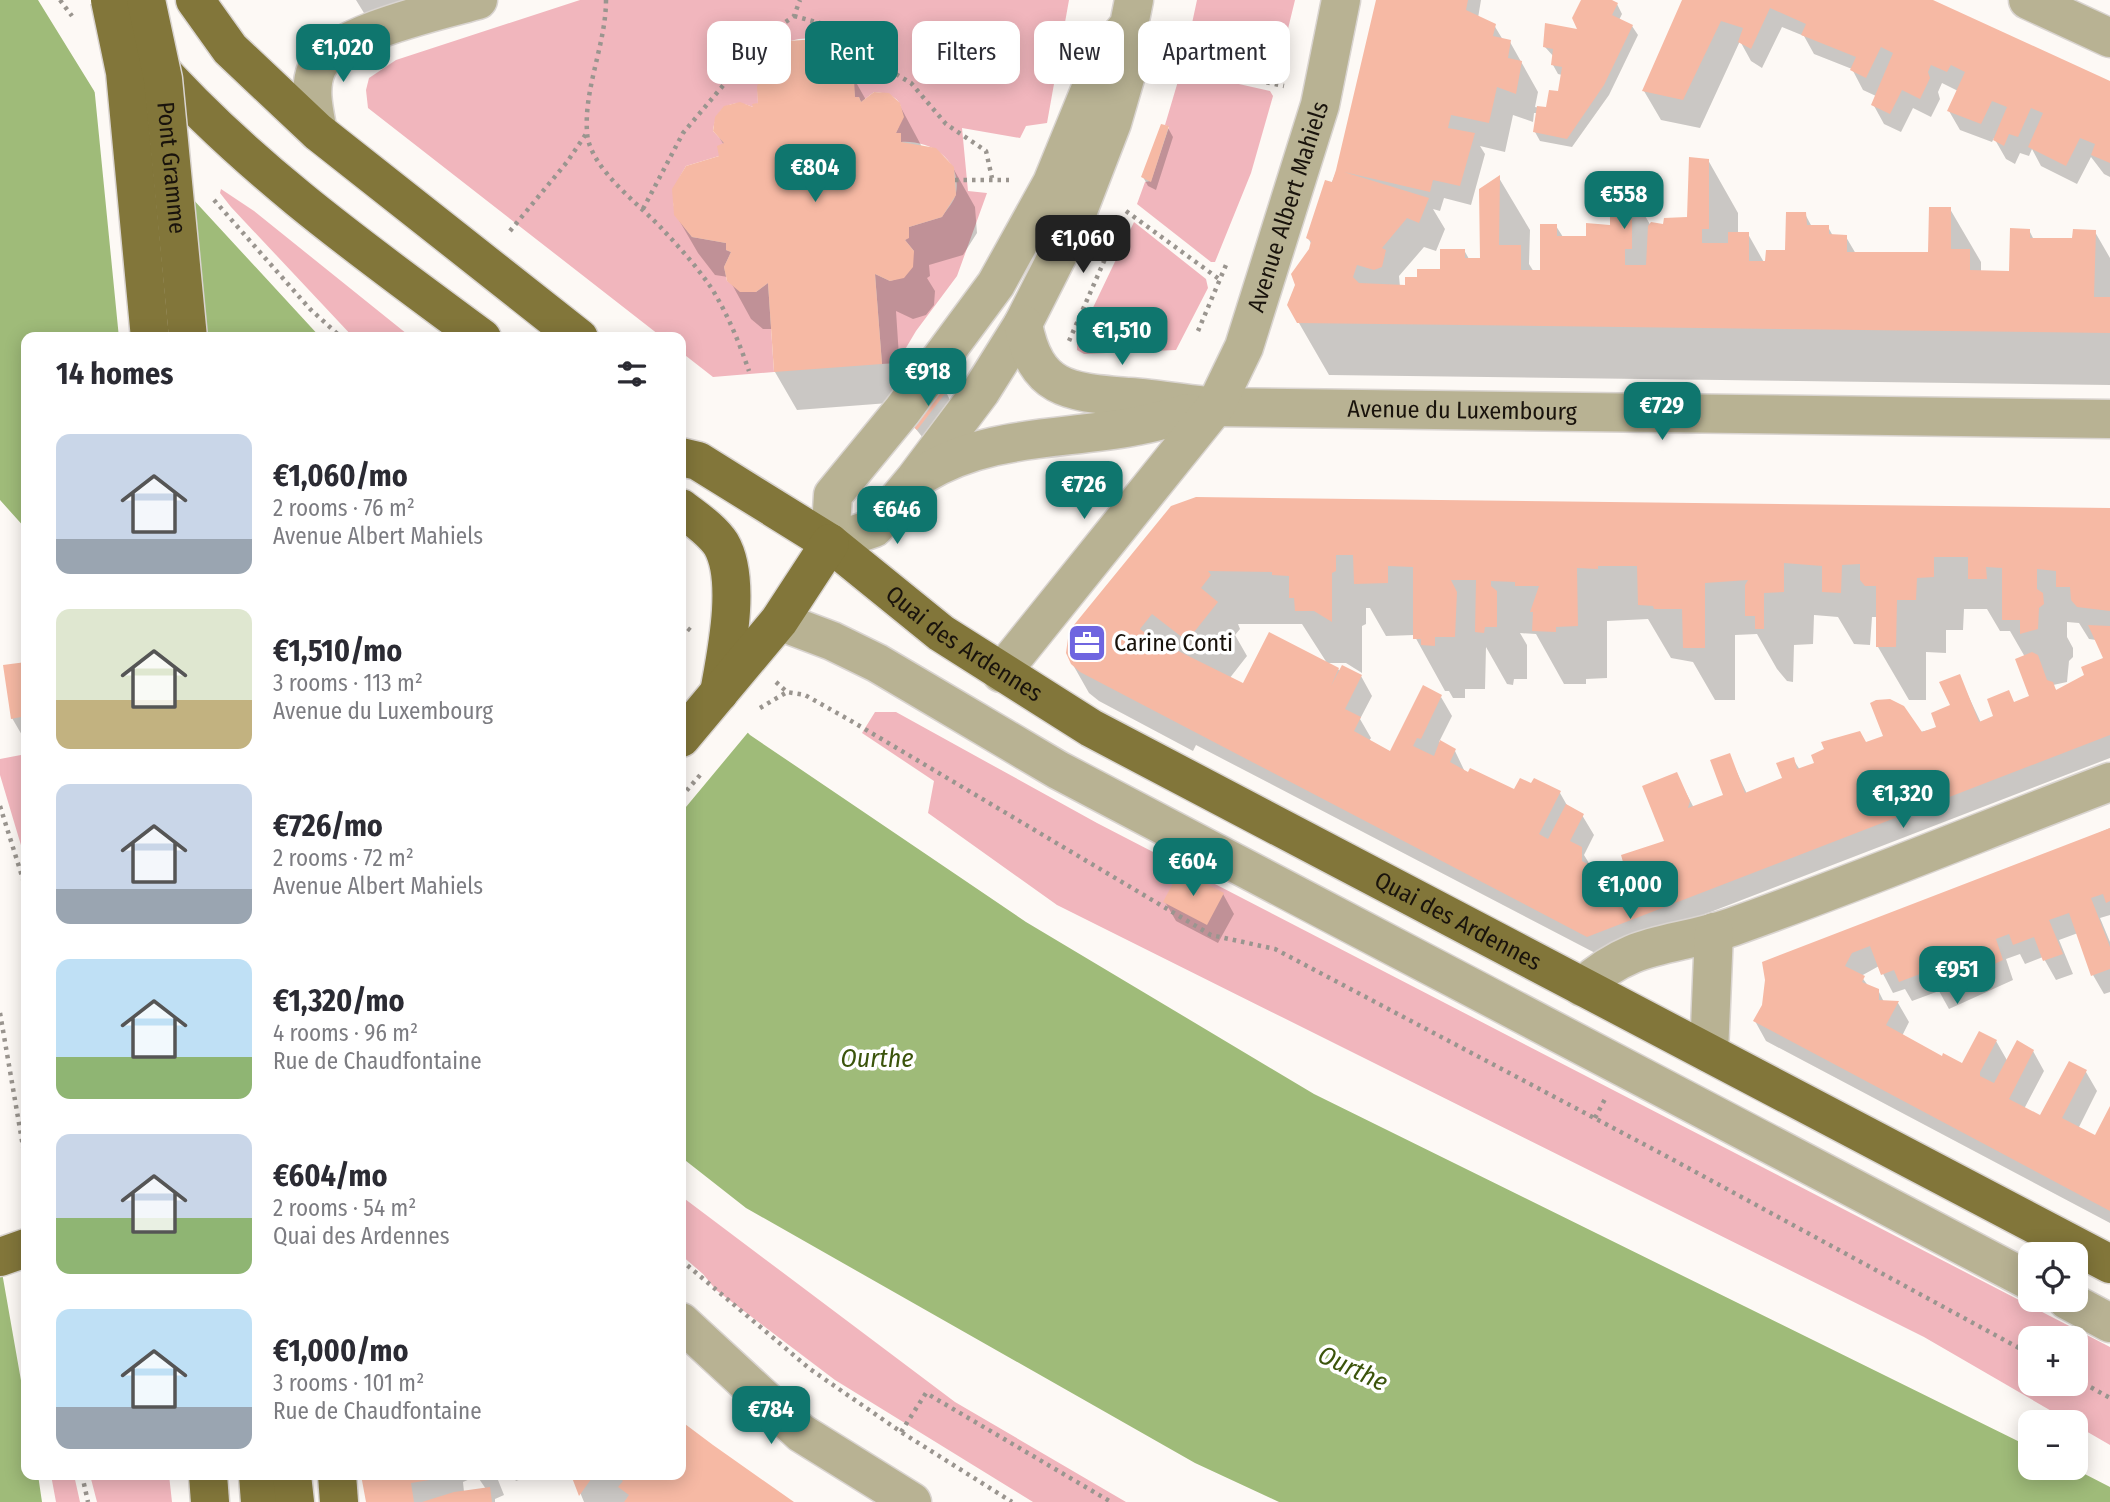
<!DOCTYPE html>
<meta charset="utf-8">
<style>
body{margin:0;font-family:"Fira Sans Condensed",sans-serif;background:#f7f7f7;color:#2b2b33;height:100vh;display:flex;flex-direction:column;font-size:26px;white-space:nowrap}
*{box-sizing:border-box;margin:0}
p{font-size:23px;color:#7c7c81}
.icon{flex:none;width:38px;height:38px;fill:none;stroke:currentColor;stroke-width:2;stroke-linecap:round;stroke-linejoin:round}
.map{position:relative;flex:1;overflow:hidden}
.details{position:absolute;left:21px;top:332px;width:665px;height:1148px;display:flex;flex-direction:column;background:#fff;border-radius:14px;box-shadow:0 4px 18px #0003}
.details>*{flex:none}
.banner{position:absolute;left:707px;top:21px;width:665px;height:63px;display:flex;gap:14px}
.buttons{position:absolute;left:2018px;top:1242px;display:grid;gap:14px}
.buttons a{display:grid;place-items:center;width:70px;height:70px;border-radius:14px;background:#fff;box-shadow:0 4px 18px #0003;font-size:35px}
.price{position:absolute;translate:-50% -60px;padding:0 16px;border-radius:14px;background:#0f766e;color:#fff;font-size:23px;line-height:46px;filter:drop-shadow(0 2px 4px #0008)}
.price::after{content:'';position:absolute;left:50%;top:42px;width:21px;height:16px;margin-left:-10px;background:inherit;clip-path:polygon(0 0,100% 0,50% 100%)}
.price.current{background:#222;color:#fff}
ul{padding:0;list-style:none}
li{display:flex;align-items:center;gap:21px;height:175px;padding:0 35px}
li span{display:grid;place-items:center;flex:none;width:196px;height:140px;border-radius:14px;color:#555}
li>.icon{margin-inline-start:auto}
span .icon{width:84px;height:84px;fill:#fffc;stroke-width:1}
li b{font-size:30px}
h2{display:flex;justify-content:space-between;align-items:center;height:84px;padding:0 35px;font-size:30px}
.tag{padding:0 24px;border-radius:14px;background:#fff;box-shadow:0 4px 18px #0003;font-size:24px;line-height:63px}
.tag.current{background:#0f766e;color:#fff}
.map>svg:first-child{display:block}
.green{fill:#f1b6bd;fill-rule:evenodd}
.water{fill:#9fbb79}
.pier{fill:#fdf9f5}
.shadow{fill:#0003;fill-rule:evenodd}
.building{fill:#f6b9a4}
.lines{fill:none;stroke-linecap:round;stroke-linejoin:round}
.minor-casing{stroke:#d9d4d0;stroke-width:41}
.major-casing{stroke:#d9d4d0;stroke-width:41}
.path{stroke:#9a958f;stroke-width:4.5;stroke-dasharray:3.5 5;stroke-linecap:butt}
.minor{stroke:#b8b293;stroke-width:38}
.major{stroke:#82763a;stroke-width:38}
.major-bridge-casing{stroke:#d9d4d0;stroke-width:41;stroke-linecap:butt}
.major-bridge{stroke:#82763a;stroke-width:38}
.labels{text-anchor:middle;stroke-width:7;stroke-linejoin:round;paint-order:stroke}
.street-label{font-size:24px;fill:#19130c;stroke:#fff}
.poi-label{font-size:24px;fill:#19130c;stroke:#fff;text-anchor:start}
.water-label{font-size:26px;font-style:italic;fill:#3b540b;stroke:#fff}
</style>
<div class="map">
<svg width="2110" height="1502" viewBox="0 0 2110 1502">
<rect width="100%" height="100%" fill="#fdf9f5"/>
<path class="green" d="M580 0H1069L1047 123 1026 126 1020 138 962 128 968 191 987 193 957 276 916 331 897 363 882 364 875 274 890 281 904 277 914 251 905 240 909 237V227L942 217C946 210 955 201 956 193 962 160 931 140 901 142V133H896C907 109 903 94 874 92L861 102 859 97H855C849 14 753 22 758 103L753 107C731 98 716 107 713 131L724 143 719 156 686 166C667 198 669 208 692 237L726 243V250L731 252 724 267 727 281 756 292 768 283 774 372 713 377 681 352V338H663L368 108 366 90 369 78 396 60Z
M1197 0H1295L1277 74 1185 56Z
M1181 71 1270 91 1273 96 1251 173 1215 262H1211L1137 204 1145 182 1151 181 1169 127 1165 125Z
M221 189 254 211 412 338H354L231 207 220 193Z
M1134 222 1206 279 1208 288 1176 350 1084 354 1077 350V341Z
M875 712H896L1097 823 2110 1347V1445L1924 1337 1057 905 928 813 934 781 862 733ZM2030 1339H2076V1384H2030Z
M26 754V862L0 775V759Z
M681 1196 955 1402 1126 1502H1033L835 1380 716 1290 703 1274 681 1255Z
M51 1475H74L80 1502H56Z
M90 1475H169L172 1502H97Z"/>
<path class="water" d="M0 0H38L96 94 321 338H26V529L0 500Z
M681 662 750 735 1026 922 1314 1094 2030 1447V1468H2073L2110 1487V1502H1279L1195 1463 746 1208 681 1157Z
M0 1261 26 1409V1475H38L42 1502H0Z"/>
<path class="pier" d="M94 85 188 189 202 338H119Z
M682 661 750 730 681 813V663Z"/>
<path class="shadow" d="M356 0H431L406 11 364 13Z
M1378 0H1481L1478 18 1494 25 1503 40 1510 42 1538 92 1535 107 1547 109 1559 93 1562 75 1558 74 1553 65 1554 57 1545 47 1581 31 1583 0H1608L1617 4 1622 14 1619 20 1632 26 1638 35 1609 95 1572 147 1540 141 1535 132 1537 113H1534L1533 122 1513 115 1505 152 1480 146 1485 154 1471 205 1444 198 1440 211 1433 209 1445 229 1436 251 1424 247 1399 276 1400 287 1442 271 1464 250 1469 259H1482L1499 178 1530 230 1529 264 1534 272H1541L1556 226 1563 237H1588L1612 227 1631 191 1652 228 1688 219 1708 160 1738 213V234H1748L1766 266 1787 252 1805 214 1812 227H1828L1833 236 1846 237 1856 254H1930L1950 209 1981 262V272L2011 273 2029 230 2034 240H2074L2095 232 2110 258V385L1329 375 1288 304 1312 245 1308 238 1337 170Z
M1685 0H1927L2110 83V177L2104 174 2091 157 2077 184 2041 166 2032 149 2029 156 2020 153 2015 164 2006 159 1994 138 1992 142 1960 130 1949 111 1958 91 1942 83 1938 92 1940 99 1931 117 1913 108 1901 132 1884 124 1873 104 1876 96 1863 90 1852 69 1814 54 1804 36 1782 27 1762 68 1751 61 1740 41 1700 128 1661 120 1644 91Z
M840 54 866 100 899 104 922 147 953 168 975 207 977 233 963 255 929 265 930 276 927 278 935 291 934 305 926 315 913 319 896 311 902 402 797 410 775 372 773 329H763L751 319 728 277 715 275 698 253 676 215 721 157 724 145 715 131 756 110Z
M1168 128 1173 137 1156 190 1148 186 1143 177Z
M946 392 951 402 923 438 912 424Z
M1115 477 1122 495 1092 499 1087 490Z
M1172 507 2110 509V758L1599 955 1196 745 1193 751 1099 701 1089 693 1072 663ZM1366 608H1370L1386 636 1414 635 1445 691H1449L1453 698H1465V689H1485L1486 647 1507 684 1513 685 1514 679H1527V645L1520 633 1536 634 1564 684H1586V679L1607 678V621L1648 619 1671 658 1693 662 1715 700H1735V635L1757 634 1777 669 1787 681 1793 682 1794 645 1813 644 1814 615 1838 617 1854 644 1870 645 1872 617H1878V647L1909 700H1926V652L1946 653V630H1963L1964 609H1987L2000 631H2010L2025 657 2031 697 1981 723 1959 676 1953 706 1938 728 1866 744 1800 770 1793 759 1785 779 1747 794 1729 755 1725 796 1694 808 1676 774 1666 842 1629 877 1614 883 1592 868 1584 855 1594 835 1582 815 1568 807 1560 793 1515 792 1465 772 1455 751 1439 742 1452 716 1441 697 1391 753 1369 741 1371 738 1360 719 1372 696 1361 676 1341 671 1270 634 1244 686 1229 679 1247 656 1235 635 1240 629 1238 624H1302L1327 663H1346L1362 673V626L1366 624ZM2067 622 2079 623 2089 639 2096 640 2105 659 2086 676 2057 692 2053 685 2067 682 2069 661 2073 657V648L2067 637Z
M26 665V742L12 718 5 667Z
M2110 828V915L2100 918 2110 942V992L2104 994 2093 975 2078 933 2059 940 2073 974 2056 980 2043 957 2025 964 2020 954 2006 959 2013 980 1949 1009 1939 991 1912 1001 1905 989 1893 993 1879 966 1861 976 1869 987 1878 990 1884 1002 1898 1003 1909 1022 1902 1036 1943 1059 1963 1065 1996 1041 2008 1062 2033 1051 2044 1071 2024 1109 2040 1118 2069 1064 2086 1072 2097 1091 2078 1129 2096 1137 2110 1110V1223L1766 1041 1755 1021 1764 1005 1767 980Z
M1223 894 1234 914 1218 943 1176 921 1165 902Z
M681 1423 711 1446 791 1502H584L573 1475H681Z
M363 1475H496L504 1495 495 1499V1502H367ZM477 1476 486 1489 464 1492 463 1482Z
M512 1475H532L516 1481Z"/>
<path class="building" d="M1376 0H1468L1466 10 1496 24 1493 36 1511 40 1508 58 1522 61 1516 94 1497 87 1489 123 1451 115 1448 128 1475 133 1460 186 1433 180 1430 192 1344 172 1429 198 1419 223 1407 218 1382 248 1386 250 1382 267 1374 270 1357 265 1353 277 1359 283 1405 285V277H1417V269H1440V249H1465V258H1480L1479 189 1500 175 1499 245H1521V270H1540V224H1557V236H1586V223L1610 225V198H1623V189H1632V249H1625V265H1646L1648 226 1651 222 1663 224 1664 218 1687 217 1689 157 1709 159V229H1702V243H1728V232H1749V261H1765L1766 250H1785L1786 212H1806L1807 225H1829V234L1847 235V252H1928L1929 207H1951V249H1970V270L2009 271 2010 228 2030 229V238H2072L2073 229 2096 230 2094 297H2110V333L1297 323 1287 305 1295 285 1291 274 1309 249 1311 241 1306 238 1325 180 1332 182 1336 170Z
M1581 0H1612L1618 3 1612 15 1633 25 1604 85 1567 139 1533 132 1537 106 1546 107 1549 90 1558 91 1562 67 1551 65 1553 49 1543 47 1545 23 1577 29 1572 18Z
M1682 0H1933L2110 81V163L2091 155 2095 144 2080 138 2066 166 2028 147 2043 113 2031 108 2018 137 2009 134 2004 146 1993 140 2007 107 1992 101 1981 124 1947 111 1965 72 1951 65 1947 72 1931 65 1928 72 1930 78 1920 99 1902 90 1890 114 1871 105 1893 53 1881 47 1866 78 1850 70 1856 57 1801 35 1806 24 1770 8 1751 49 1738 42 1743 28 1721 21 1683 100 1642 91Z
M817 39 841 53 854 79 855 97H859L861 102 874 92 889 93 900 103 904 117 896 133H901V142L936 148 954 167 956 195 942 217 909 227V238L905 240 914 251 913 267 904 278 890 281 875 274 882 364 774 372 768 283 756 292H740L727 281 724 267 731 252 726 250V243L692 237 674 215 672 189 686 166 719 156 717 146 724 143 713 131 715 117 724 106 740 102 753 107 752 104 758 103 757 87 765 60 788 41Z
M1161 124 1169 126 1151 182 1141 177Z
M940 386 947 391 917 430 910 424Z
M1116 475 1118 486 1085 490 1083 479Z
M1196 497 2110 508V611L2077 607 2071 600 2070 587H2056V571L2037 569V589L2043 593 2044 604 2039 608 2038 629 2020 634V620H2002V568L1986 567 1987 579H1968V557H1934V577L1917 578 1916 600H1897L1896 647H1876V586H1865L1860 580V564L1842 565 1841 593 1822 592V566L1784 563V592L1764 593V629H1755V616H1745V585L1748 580 1705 583V648H1683L1682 609H1654L1653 606 1638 605 1637 566H1598V569L1577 568 1578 626 1556 627V632L1532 631 1533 612H1530L1539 586H1515V582L1491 581V586L1497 591V627H1485L1484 633 1475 632 1476 580H1451L1457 592 1455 637H1435V646L1421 645V639H1413V567L1388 566V583L1354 584 1353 555H1336V571L1332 573V622L1314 611H1295L1294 598H1289V576L1272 575V572L1208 571 1211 575 1201 588 1218 602 1187 641 1152 614 1140 629 1152 638 1243 683 1269 632 1339 668 1331 686 1342 665 1362 675 1345 709 1361 717 1354 731 1390 751 1423 685 1442 695 1421 739 1417 738 1413 746 1434 756 1440 740 1456 749 1450 762 1468 772 1470 768 1514 789 1520 778 1531 783 1534 778 1561 791 1539 834 1548 839 1566 804 1584 814 1570 841 1582 847V861L1610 876 1611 881 1627 876 1621 855 1664 841 1642 786 1677 772 1690 801 1688 808 1723 795 1710 760 1730 753 1745 793 1782 778 1776 763 1794 757 1797 769 1814 763 1811 755 1824 749 1821 742 1860 731 1866 742 1883 736 1870 703 1876 700 1890 699 1904 706 1922 732 1936 727 1931 713 1950 705 1939 682 1960 674 1979 722 1993 716 1987 699 2009 690 2014 702 2029 696 2015 659 2032 652 2038 655 2047 680 2053 682 2056 690 2084 675 2081 667 2103 658 2088 625 2110 626V735L1587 937 1080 672 1071 664 1066 653 1069 631 1171 506Z
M26 662V716L11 719 3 665Z
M2110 828V901L2106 903 2103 894 2091 898 2110 947V969L2091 976 2069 913 2049 920 2063 954 2043 961 2034 937 2013 945 2009 934 1996 939 2003 960 1937 991 1928 971 1899 982 1894 970 1881 975 1870 946 1852 953 1845 966 1865 976 1862 982 1879 989V1000L1899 1001 1886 1025 1942 1056 1943 1053 1962 1063 1979 1031 1997 1040 1980 1072V1076L1994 1083 2017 1040 2034 1050 2009 1099 2040 1115 2069 1061 2087 1070 2062 1118 2095 1135 2110 1106V1211L1753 1021 1762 1005 1765 980 1762 962Z
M1180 870 1224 893 1207 925 1163 902Z
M681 1421 713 1445 794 1502H624L629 1495 618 1487 623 1481 615 1475H681Z
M361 1475H454V1476L411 1483 414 1502H366Z
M571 1475H594L579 1496Z
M490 1487 492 1502H422L454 1492Z"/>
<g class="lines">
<g class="minor-casing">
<g id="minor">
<path d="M2028 0 2110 38"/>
<path d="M1129 25 1104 56 1052 183 996 284 902 411 833 495 830 543 874 528 915 479 981 391 1023 324 1071 229 1112 123 1130 61 1129 25 1134 0"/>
<path d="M318 132C314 111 308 88 317 68 332 34 442 10 478 0"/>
<path id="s1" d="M1023 324C1036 391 1069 392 1129 397 1157 399 1186 404 1215 407L2110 419"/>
<path d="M922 475C986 435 1059 440 1131 427 1150 424 1169 418 1189 413"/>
<path d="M779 621 832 641 877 663 1058 770 2030 1281"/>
<path id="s2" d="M1001 673 1215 407 1244 347 1320 105 1341 0"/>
<path d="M1582 987C1635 939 1671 948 1732 927 1859 882 1984 830 2110 782"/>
<path d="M1709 1053 1714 932"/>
<path d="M2067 1300 2110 1323"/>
<path d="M681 1322 801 1433 912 1502"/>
</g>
</g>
<g class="major-casing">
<g id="major">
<path d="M195 0 230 49 318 132 579 338"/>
<path d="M149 57C245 166 365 252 482 338"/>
<path id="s3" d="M681 457 698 461 830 543 941 633 1091 728 2110 1264"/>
<path d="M681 508C695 519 711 529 721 544 742 580 726 654 719 693"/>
<path d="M681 738 779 621 830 543"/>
<path d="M0 1257 26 1248"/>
<path d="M208 1475 210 1502"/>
<path d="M258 1475 260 1502"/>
<path d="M292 1475 295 1502"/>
<path d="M337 1475 339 1502"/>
</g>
</g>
<path class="path" d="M60 0 72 16
M606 0C606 44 584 87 587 132 589 169 641 205 664 231 681 249 698 268 712 289 728 315 739 342 749 371
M794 16 827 25 859 47 884 67 911 83 946 124 986 151 992 178
M1175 63 1284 86
M955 180H1009
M214 200 310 309 342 338
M643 209 683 133 764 37 794 16 800 0
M1126 211 1219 279
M510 231 567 162 586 134
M1198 331 1226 265
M1069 341 1112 243
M681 623 691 631
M776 682 787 692 805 695 853 722 1211 935 1275 949 1668 1157 2030 1354
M760 708 787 692
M681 797 701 774
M0 806 26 889
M0 1013 26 1164
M1595 1118 1605 1099
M681 1260 810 1369 901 1432 1012 1502
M2076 1379 2110 1398
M901 1432 926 1393 1111 1502
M82 1475 88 1502"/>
<use href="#minor" class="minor"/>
<use href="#major" class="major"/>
<g class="major-bridge-casing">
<g id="major-bridge">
<path d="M110 0 125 72 150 338"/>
<path id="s4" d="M146 0 163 79 188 338"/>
</g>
</g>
<use href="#major-bridge" class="major-bridge"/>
</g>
<defs>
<g id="office-square" transform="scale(2.0125)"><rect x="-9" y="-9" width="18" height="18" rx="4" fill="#6f65e0" stroke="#fff"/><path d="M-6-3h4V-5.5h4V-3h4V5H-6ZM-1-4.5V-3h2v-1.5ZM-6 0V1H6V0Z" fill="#fff"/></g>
</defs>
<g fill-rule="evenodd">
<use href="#office-square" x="1087" y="643"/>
</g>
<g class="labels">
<g class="street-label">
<text dy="8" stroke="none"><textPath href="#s4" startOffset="170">Pont Gramme</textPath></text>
<text dy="8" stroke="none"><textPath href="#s2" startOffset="555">Avenue Albert Mahiels</textPath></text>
<text dy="8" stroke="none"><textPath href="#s1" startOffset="478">Avenue du Luxembourg</textPath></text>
<text dy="8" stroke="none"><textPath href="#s3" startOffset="341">Quai des Ardennes</textPath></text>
<text dy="8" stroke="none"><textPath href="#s3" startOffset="908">Quai des Ardennes</textPath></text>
</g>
<g class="poi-label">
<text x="1114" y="651">Carine Conti</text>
</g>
<g class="water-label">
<text x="877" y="1067">Ourthe</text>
<text transform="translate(1353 1368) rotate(25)" y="9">Ourthe</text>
</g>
</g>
</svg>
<div class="buttons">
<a><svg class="icon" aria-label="locate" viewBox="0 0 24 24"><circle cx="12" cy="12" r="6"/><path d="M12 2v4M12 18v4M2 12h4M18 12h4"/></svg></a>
<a>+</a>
<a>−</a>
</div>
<b class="price" style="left:343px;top:84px">€1,020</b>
<b class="price" style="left:815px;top:204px">€804</b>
<b class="price" style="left:1624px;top:231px">€558</b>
<b class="price current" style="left:1083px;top:275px">€1,060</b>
<b class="price" style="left:1122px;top:367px">€1,510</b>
<b class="price" style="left:928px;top:408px">€918</b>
<b class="price" style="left:1662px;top:442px">€729</b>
<b class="price" style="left:1084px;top:521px">€726</b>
<b class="price" style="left:897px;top:546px">€646</b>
<b class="price" style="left:1903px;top:830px">€1,320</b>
<b class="price" style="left:1193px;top:898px">€604</b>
<b class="price" style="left:1630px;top:921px">€1,000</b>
<b class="price" style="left:1957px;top:1006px">€951</b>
<b class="price" style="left:771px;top:1446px">€784</b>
<div class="banner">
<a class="tag">Buy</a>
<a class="tag current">Rent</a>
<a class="tag">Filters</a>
<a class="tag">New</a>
<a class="tag">Apartment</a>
</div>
<section class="details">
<h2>14 homes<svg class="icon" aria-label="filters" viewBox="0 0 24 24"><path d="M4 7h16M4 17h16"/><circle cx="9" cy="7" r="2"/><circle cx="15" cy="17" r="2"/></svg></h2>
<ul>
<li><span style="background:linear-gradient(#c9d6e8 75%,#9aa5b1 0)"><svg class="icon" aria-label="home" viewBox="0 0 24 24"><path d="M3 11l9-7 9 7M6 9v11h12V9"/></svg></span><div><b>€1,060/mo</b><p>2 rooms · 76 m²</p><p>Avenue Albert Mahiels</p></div></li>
<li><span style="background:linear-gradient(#dfe7d0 65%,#c2b280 0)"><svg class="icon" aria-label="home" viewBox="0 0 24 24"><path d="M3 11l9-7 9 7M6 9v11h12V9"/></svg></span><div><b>€1,510/mo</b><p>3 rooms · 113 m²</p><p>Avenue du Luxembourg</p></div></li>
<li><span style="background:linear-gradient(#c9d6e8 75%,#9aa5b1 0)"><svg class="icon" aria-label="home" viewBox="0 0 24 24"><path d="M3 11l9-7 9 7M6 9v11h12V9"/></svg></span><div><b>€726/mo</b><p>2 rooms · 72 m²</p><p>Avenue Albert Mahiels</p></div></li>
<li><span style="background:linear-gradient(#bfe0f5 70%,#8fb573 0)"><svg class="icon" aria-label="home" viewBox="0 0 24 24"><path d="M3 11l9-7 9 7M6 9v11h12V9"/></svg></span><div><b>€1,320/mo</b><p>4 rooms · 96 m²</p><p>Rue de Chaudfontaine</p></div></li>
<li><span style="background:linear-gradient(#c9d6e8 60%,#8fb573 0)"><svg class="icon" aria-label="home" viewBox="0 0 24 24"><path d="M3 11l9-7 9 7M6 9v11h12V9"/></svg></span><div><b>€604/mo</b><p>2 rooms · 54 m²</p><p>Quai des Ardennes</p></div></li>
<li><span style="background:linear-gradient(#bfe0f5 70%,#9aa5b1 0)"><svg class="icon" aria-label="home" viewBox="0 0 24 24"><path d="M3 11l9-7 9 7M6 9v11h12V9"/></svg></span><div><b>€1,000/mo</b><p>3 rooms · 101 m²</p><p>Rue de Chaudfontaine</p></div></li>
</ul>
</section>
</div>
